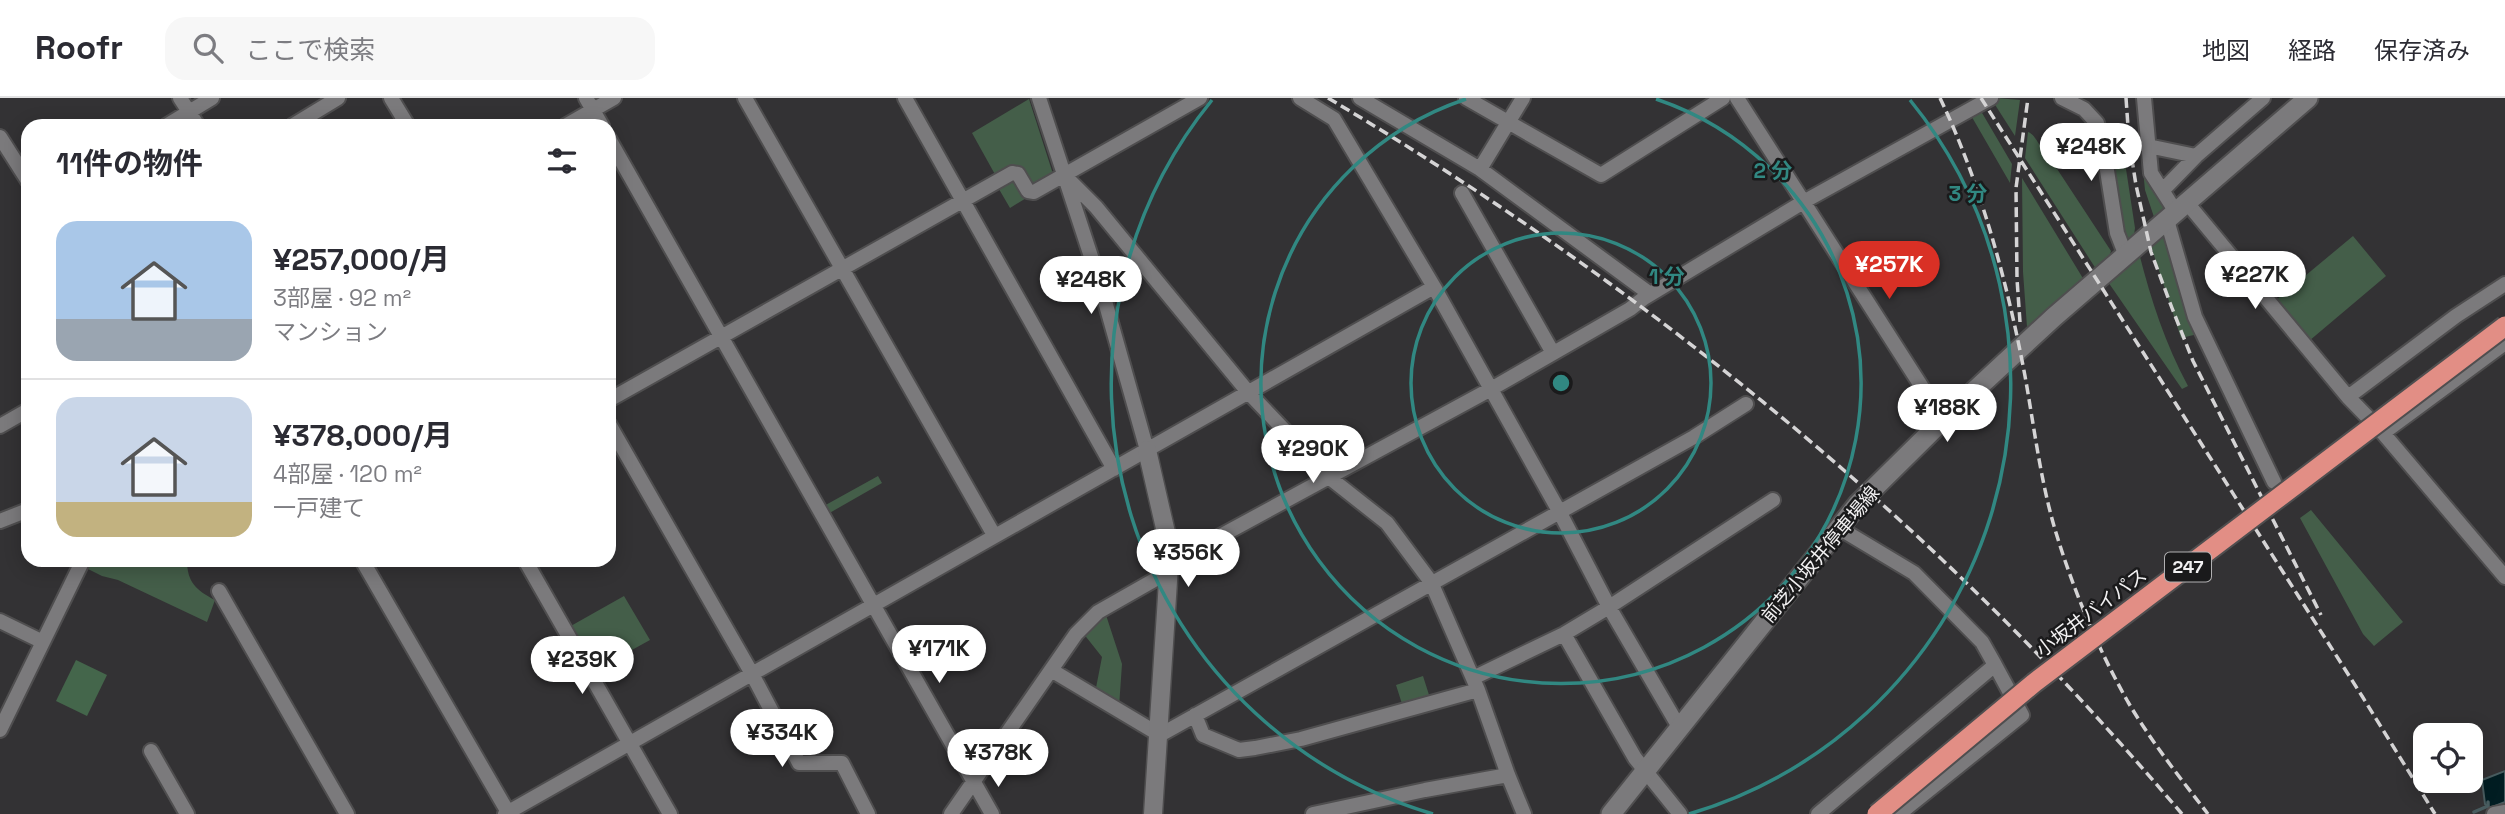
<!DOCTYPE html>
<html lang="ja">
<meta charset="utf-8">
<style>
body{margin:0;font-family:"Space Grotesk","Noto Sans JP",sans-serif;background:#f7f7f7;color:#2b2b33;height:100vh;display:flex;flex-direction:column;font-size:26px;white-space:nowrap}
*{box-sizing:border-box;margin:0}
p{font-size:23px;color:#7c7c81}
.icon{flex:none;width:38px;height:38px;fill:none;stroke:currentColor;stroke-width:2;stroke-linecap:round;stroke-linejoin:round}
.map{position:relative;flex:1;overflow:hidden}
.side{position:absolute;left:21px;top:21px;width:595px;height:448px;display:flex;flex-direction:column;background:#fff;border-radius:21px;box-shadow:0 4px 18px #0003}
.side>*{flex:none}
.buttons{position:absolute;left:2413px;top:625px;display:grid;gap:14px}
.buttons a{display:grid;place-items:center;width:70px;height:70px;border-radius:14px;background:#fff;box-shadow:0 4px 18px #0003;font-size:35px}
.price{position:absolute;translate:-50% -60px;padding:0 16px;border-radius:24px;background:#fff;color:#222;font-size:23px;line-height:46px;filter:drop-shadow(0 2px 4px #0008)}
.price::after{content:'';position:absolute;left:50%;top:42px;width:21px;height:16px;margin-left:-10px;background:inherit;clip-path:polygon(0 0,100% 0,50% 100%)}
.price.selected{background:#d93025;color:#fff}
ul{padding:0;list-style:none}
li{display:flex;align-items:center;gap:21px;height:175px;padding:0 35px}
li+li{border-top:2px solid #e1e1e2}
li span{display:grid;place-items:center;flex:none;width:196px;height:140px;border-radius:21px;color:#555}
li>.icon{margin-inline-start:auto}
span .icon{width:84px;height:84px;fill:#fffc;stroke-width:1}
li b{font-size:30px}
h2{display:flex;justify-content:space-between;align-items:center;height:84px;padding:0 35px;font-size:30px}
header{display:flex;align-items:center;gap:42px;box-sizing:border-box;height:98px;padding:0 35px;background:#fff;border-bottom:2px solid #e1e1e2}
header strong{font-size:33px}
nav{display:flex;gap:38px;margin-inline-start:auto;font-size:24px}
.search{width:490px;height:63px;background:#f7f7f7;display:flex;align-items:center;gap:18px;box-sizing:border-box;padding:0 24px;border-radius:21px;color:#7c7c81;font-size:26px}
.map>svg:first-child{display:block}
.green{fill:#445e49}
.forest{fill:#44664b}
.water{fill:#011d22;stroke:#495d60;stroke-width:2}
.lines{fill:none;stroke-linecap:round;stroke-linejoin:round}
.stream{stroke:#495d60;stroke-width:3.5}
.minor-casing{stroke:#4f4e4f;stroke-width:18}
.tertiary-casing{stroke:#4f4e4f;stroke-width:21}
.secondary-casing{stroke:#4f4e4f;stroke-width:23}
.minor{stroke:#7b7a7c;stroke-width:14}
.tertiary{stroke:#7b7a7c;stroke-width:18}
.secondary{stroke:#7b7a7c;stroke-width:19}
.rail{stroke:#d5d4d5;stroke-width:3.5;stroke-dasharray:10 5;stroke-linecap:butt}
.trunk-bridge-casing{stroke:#4f4e4f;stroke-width:23;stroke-linecap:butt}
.trunk-bridge{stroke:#e28e85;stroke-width:19}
.ring{fill:none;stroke:#318882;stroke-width:3.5}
.labels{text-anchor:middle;stroke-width:5;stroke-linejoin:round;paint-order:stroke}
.shield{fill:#1a1a1b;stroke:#b1b0b2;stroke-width:2}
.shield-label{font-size:18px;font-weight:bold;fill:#f2f1f2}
.street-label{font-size:19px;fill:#f2f1f2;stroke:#1a1a1b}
.centre{fill:#318882;stroke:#1a1a1b;stroke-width:3.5}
.ring-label{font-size:21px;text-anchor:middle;font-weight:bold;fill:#318882;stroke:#1a1a1b;stroke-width:5;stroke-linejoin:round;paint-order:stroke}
</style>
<header>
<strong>Roofr</strong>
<div class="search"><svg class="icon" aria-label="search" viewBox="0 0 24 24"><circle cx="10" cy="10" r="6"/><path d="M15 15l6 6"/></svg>ここで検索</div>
<nav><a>地図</a><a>経路</a><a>保存済み</a></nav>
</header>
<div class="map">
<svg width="2505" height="716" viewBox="0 0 2505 716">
<rect width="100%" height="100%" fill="#333234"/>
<path class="green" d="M1996 0 2020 2 2015 38 1992 2Z
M2136 0H2142L2145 53 2169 112 2155 122 2145 92Z
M1029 1 1054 79 1035 90 1020 74 997 80 972 35Z
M1978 8 2012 66 2010 85 1969 14Z
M2119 25 2135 130 2134 137 2127 142 2104 26Z
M2028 34C2036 37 2037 46 2044 51L2111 153 2109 160 2096 171 2025 60Z
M1015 75 1028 99 1010 110 996 86Z
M2022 80 2084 182 2031 230 2027 229 2023 174Z
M2165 135 2198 236 2181 240 2151 148Z
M2353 138 2386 178 2309 243 2275 203Z
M2139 155C2151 202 2165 245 2188 288L2182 291 2106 181Z
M878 378 882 385 826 417 822 409Z
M2311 412 2403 524 2374 548 2363 536 2300 420Z
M88 462H187C187 484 196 492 215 502L207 524 118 482 102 478 84 469Z
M624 498 650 542 594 573 569 529Z
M1105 514 1122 566 1119 609 1095 595 1102 559 1083 535Z
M1423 578 1430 600 1403 609 1396 587Z"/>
<path class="forest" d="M76 562 107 577 87 618 56 603Z"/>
<path class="water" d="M2505 673V704L2490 710 2485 706 2482 682Z"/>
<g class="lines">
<path class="stream" d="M2474 714 2488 708V704"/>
<g class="minor-casing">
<path id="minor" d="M180 0 198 28
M391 0 408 28
M586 0 602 28
M745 0 994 437
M905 0 1114 371
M1039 0 1101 189 1147 352
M1300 0 1334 21 1434 189 1559 413 1609 509 1679 629
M1360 0 1480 71 1650 196
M1466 0 1601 77 1723 0
M1737 0 1943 322
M2062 0 2084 11 2097 25 2105 60 2117 135 2126 158
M2144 0 2151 75 2176 114
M166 28 212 0
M292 28 338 0
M565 28 614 0
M0 39 28 83
M609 41 992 716
M2148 48 2196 58
M1480 71 1523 0
M1064 77 1096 109 1248 294 1330 380 1387 425 1431 484 1478 592 1508 677 1524 716
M2163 92 2196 58 2263 0
M1462 95 1553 255
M2188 106 2348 299 2383 335 2505 479
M2167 122 2195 219 2274 384
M2348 299 2456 218 2505 186
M609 302 1012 75 1018 76 1028 93 1034 94 1200 0
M609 326 751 574 799 665H842L868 716
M0 328 28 312
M2383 335 2505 245
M0 423 28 412
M1839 430 1914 475 1982 544 1995 567
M362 462 509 716
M525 462 670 716
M219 493 347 716
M0 523 43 544
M1564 536 1635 660 1680 716
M1051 572 1160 637 1694 339 1746 306
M1473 580 1564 536 1609 509 1773 402
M1195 617 1203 637 1239 652 1255 650 1301 641 1478 592
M0 632 83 462
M151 653 187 716
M505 716C814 539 1124 364 1434 189
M951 716 1076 536 1098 514 1156 481 1182 460 1202 448 1491 291 1630 211 1644 200 1805 103 1991 0
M1313 716 1425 692 1508 677
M1818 716 1995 567 2022 617 1899 716
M2494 716 2505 714"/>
</g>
<g class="tertiary-casing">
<path id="tertiary" d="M1147 352 1170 452 1153 716"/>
</g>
<g class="secondary-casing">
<path id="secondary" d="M1611 716 1858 406 1943 322 2054 219 2308 0"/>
</g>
<use href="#minor" class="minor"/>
<use href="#tertiary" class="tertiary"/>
<use href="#secondary" class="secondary"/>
<path class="rail" d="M1328 0C1579 149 1814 329 2019 537 2076 595 2130 655 2182 716
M1940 0C1980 83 2008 187 2025 278 2034 328 2040 379 2054 428 2072 489 2097 549 2128 604 2151 643 2180 680 2208 716
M1981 0 2362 598 2435 716
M2126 0 2129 43 2136 87 2151 154 2172 210 2193 263 2321 517
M2020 224 2017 181 2016 90 2028 0"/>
<g class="trunk-bridge-casing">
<path id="trunk-bridge" d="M1877 716 2034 585 2505 228"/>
</g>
<use href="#trunk-bridge" class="trunk-bridge"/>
</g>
<g class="ring">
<circle cx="1561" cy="285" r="150"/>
<path d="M1656 1A300 300 0 1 1 1466 1"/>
<path d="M1433 716A449 449 0 0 1 1212 2M1910 2A449 449 0 0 1 1689 716"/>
</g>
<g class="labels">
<rect class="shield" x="2165" y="454.5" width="46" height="29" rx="5"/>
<g class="shield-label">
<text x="2188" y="475">247</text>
</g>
<g class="street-label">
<text transform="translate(1820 456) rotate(-50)" y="7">前芝小坂井停車場線</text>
<text transform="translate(2091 514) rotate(-37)" y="7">小坂井バイパス</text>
</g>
</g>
<circle cx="1561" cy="285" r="10" class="centre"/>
<g class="ring-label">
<text x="1773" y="80">2 分</text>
<text x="1968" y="103">3 分</text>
<text x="1667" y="186">1 分</text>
</g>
</svg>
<div class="buttons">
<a><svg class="icon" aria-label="locate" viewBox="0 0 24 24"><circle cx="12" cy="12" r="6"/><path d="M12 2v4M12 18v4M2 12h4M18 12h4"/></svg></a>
</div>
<b class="price" style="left:2091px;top:85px">¥248K</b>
<b class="price selected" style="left:1889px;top:203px">¥257K</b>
<b class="price" style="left:2255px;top:213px">¥227K</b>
<b class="price" style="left:1091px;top:218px">¥248K</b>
<b class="price" style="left:1947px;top:346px">¥188K</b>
<b class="price" style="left:1313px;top:387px">¥290K</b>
<b class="price" style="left:1188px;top:491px">¥356K</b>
<b class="price" style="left:939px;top:587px">¥171K</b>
<b class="price" style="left:582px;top:598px">¥239K</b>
<b class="price" style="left:782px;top:671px">¥334K</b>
<b class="price" style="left:998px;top:691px">¥378K</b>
<section class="side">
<h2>11件の物件<svg class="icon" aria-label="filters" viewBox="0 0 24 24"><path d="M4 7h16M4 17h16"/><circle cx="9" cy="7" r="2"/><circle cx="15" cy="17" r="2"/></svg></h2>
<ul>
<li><span style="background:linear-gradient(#a9c7e8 70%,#9aa5b1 0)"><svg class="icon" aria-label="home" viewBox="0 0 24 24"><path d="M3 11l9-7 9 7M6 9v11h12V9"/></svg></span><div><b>¥257,000/月</b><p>3部屋 · 92 m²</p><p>マンション</p></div></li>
<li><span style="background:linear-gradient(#c9d6e8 75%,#c2b280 0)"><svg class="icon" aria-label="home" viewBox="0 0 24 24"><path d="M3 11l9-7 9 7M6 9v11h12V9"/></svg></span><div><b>¥378,000/月</b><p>4部屋 · 120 m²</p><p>一戸建て</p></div></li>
</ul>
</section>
</div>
